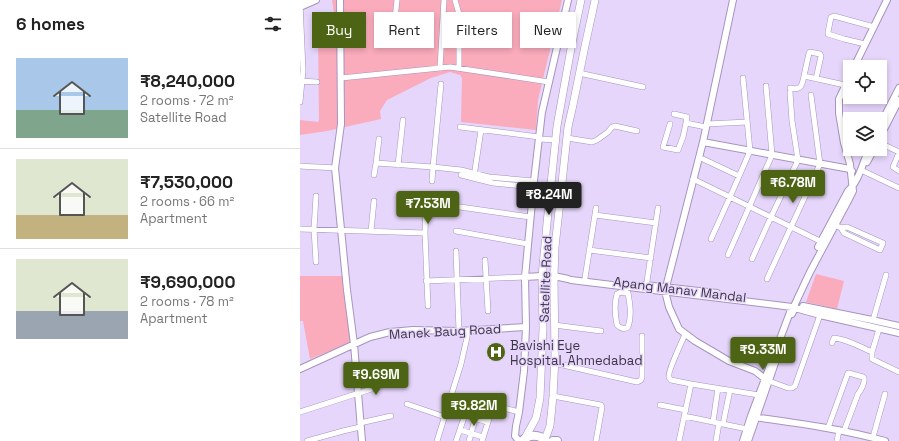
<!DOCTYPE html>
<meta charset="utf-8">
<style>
body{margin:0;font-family:"Space Grotesk",sans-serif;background:#f2f2f2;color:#222;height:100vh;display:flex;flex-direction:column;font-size:15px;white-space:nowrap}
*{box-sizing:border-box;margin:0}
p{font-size:13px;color:#767676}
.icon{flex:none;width:22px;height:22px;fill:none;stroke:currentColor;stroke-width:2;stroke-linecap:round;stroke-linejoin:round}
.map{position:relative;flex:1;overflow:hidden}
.side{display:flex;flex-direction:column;background:#fff;width:300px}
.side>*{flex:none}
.guide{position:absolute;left:12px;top:12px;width:380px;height:36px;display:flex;gap:8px}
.controls{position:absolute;left:543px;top:60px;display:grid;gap:8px}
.controls a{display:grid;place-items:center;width:44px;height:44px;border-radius:0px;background:#fff;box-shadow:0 2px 6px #0003;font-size:20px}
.price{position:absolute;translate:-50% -34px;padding:0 9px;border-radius:4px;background:#4c6413;color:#fff;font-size:13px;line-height:26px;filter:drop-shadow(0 1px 2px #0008)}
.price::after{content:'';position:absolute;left:50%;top:24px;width:12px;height:9px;margin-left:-6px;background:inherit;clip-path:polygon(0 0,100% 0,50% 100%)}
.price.selected{background:#222;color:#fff}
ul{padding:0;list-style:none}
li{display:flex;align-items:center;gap:12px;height:100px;padding:0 16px}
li+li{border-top:1px solid #e0e0e0}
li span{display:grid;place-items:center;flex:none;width:112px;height:80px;border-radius:0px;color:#555}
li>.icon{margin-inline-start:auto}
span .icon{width:48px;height:48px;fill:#fffc;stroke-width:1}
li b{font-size:17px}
h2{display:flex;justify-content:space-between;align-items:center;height:48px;padding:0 16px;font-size:17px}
.tag{padding:0 14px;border-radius:0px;background:#fff;box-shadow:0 2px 6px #0003;font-size:14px;line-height:36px}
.tag.selected{background:#4c6413;color:#fff}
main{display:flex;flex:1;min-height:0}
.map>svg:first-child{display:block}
.green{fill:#faabbc}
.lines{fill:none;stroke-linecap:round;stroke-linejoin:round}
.minor-casing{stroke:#a794be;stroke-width:6}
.tertiary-casing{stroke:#a794be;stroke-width:8}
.secondary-casing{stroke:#a794be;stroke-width:8}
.primary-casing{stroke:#a794be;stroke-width:10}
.minor{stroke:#fff;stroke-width:5}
.tertiary{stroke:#fff;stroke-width:6}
.secondary{stroke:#fff;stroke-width:7}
.primary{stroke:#fff;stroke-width:8}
.labels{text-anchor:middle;stroke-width:3;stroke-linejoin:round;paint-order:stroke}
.street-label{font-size:13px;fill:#3d3547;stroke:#e6d6fb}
.poi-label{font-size:13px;fill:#3d3547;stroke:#e6d6fb;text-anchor:start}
</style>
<main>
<section class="side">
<h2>6 homes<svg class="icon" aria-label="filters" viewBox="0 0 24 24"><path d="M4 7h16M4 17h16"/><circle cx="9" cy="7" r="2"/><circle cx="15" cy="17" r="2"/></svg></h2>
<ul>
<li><span style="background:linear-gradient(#a9c7e8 65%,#7fa58c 0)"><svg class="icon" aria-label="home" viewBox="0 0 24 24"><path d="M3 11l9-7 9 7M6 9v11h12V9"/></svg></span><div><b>₹8,240,000</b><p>2 rooms · 72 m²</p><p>Satellite Road</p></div></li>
<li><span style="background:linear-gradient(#dfe7d0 70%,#c2b280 0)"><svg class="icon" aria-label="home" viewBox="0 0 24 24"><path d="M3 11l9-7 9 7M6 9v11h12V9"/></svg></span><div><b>₹7,530,000</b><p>2 rooms · 66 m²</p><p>Apartment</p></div></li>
<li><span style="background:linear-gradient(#dfe7d0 65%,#9aa5b1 0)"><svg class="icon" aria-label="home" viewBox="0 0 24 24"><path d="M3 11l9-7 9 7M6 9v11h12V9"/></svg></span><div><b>₹9,690,000</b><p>2 rooms · 78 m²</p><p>Apartment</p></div></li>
</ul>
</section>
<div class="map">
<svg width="599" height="441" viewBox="0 0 599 441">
<rect width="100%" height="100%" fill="#e6d6fb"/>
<path class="green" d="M32 0H262L238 100 236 130 161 122 162 78 160 75 150 72 131 78 87 100 80 111 81 119 27 131 0 135V120L18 122 19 120 18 32H37Z
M516 274 544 281 537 309 506 302Z
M0 276H43L52 342 10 359 3 321H0Z"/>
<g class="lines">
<g class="minor-casing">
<path id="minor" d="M155 0 159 14V68
M93 38 97 0
M565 44 544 39 528 34V32L531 17 534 16 574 27
M140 68 144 0
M279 73 343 87
M41 78 150 67 249 82
M516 79 521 56 520 54 510 52 509 53 504 76 545 85
M0 81 17 82
M490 88C501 91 502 86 504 76
M0 102 3 70 0 3
M374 114 387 117 386 123 406 127
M370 124 363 147 378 150 383 137 386 123
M407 124 447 122
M160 127 239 137
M267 138 292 142 297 140 308 132 312 127 315 126 337 131
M79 139 76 163 133 167 141 84
M239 139 256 140
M580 143 599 152
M599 153 593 167 599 171
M403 159 439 176
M98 165 103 120
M0 166C12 167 24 167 35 168
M175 170 181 130
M561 170 599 188
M74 175 76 163
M161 175 193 183 233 187
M393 179 524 243
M132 181 133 167 161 170 189 177 234 181
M16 196 14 229 16 262
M153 206 230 217
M295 215 356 223
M535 225 541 228 547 227 583 243 580 250 544 233 541 228
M0 229 125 233 128 306
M71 231 74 201
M156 231 228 244
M125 233 126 204
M411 239 430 197 450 151 443 78
M289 250 351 258
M156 251 159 331
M428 255 472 155 466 86
M452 259 471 217 498 160 492 121 490 92
M185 260 188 311
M285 278 296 208
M467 279 520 164 511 95
M126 281 225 277
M346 288 358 208
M325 293 321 292 317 294C314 304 315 315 317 325 320 328 325 330 328 327 332 316 330 304 328 293H325L326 287
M573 320 586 275
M254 325 301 331
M385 334C383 340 367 372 369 377 369 378 370 379 371 380L391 384
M532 343 534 338C547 339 560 347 572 352L579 329
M572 352V359L599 372
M254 363 337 382 341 380 342 377V336
M469 381 488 388H492L495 386 520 315
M253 396 301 405 302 407 296 441
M107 404 145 417
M360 405 386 410
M0 412 90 383
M165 415 187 422
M384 416 447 429
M413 422 418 388
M60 423 91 416
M423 424 430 390
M528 428 548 373H549L563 377 564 378C565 384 561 390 558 394L544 431
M160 430 183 437
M573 437 585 394
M7 441 43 431 60 427
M137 441 161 364 166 342 168 331
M156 441 169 403 170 402H180L219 412
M169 441 180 402
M182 441 193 406
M379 441 391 384 459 395
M416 441 419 423
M537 441 539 430"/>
</g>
<g class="tertiary-casing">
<path id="tertiary" d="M40 0 41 124 35 168 47 290 54 344 62 441
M433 0 403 142 365 291 369 307 379 329 395 341 429 361 455 371 465 379
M0 2 6 0
M0 7 16 0
M554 67 587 0
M580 125 599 88
M580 137 599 100
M403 142 550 169 552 171
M567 162 574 149
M518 247 548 191C559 181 563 162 569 149
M254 276 268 279 271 280 492 307 451 416 443 441
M225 277 234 181 242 112 268 0
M345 285 417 293
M495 304 510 272 549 199 553 191 550 164 544 143 539 113V99L550 76
M503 306 572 320 599 326
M492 314 495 308 520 315 599 333
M0 369 70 337 90 332 113 330 159 331 226 327
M453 417C497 423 542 429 585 441
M219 441 215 436 216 426 219 412 224 371 226 327 225 277 242 276
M448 441 475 363"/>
</g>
<g class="secondary-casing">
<path id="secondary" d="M225 438 236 418 240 398 243 329 242 276 248 213 257 126 272 43 281 0
M245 439 250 426 253 396 255 358 254 276 255 247 268 127 273 105 285 46 295 0"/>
</g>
<g class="primary-casing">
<path id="primary" d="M222 441C229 434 239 434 246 441
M253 441H257"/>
</g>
<use href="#minor" class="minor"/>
<use href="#tertiary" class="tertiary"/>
<use href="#secondary" class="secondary"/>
<use href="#primary" class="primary"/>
</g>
<defs>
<g id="hospital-disc" transform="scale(1)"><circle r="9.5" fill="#4c6413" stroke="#e6d6fb"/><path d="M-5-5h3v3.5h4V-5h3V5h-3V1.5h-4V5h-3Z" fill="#fff"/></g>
</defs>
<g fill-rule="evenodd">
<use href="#hospital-disc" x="196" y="352"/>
</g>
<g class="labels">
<g class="street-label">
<text transform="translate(245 279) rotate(-88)" y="5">Satellite Road</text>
<text transform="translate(380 289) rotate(7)" y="5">Apang Manav Mandal</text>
<text transform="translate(145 331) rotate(-3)" y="5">Manek Baug Road</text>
</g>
<g class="poi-label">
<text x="210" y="350">Bavishi Eye<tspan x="210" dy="15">Hospital, Ahmedabad</tspan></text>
</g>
</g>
</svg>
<div class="controls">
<a><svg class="icon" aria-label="locate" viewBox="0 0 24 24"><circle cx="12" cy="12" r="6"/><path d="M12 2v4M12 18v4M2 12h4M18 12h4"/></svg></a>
<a><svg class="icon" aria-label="layers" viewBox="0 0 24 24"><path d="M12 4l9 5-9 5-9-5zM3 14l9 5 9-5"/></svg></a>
</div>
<b class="price" style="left:493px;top:204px">₹6.78M</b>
<b class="price selected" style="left:249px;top:216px">₹8.24M</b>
<b class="price" style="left:128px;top:225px">₹7.53M</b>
<b class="price" style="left:463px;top:371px">₹9.33M</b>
<b class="price" style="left:76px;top:396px">₹9.69M</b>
<b class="price" style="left:174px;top:427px">₹9.82M</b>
<div class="guide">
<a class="tag selected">Buy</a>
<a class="tag">Rent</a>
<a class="tag">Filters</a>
<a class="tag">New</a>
</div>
</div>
</main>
